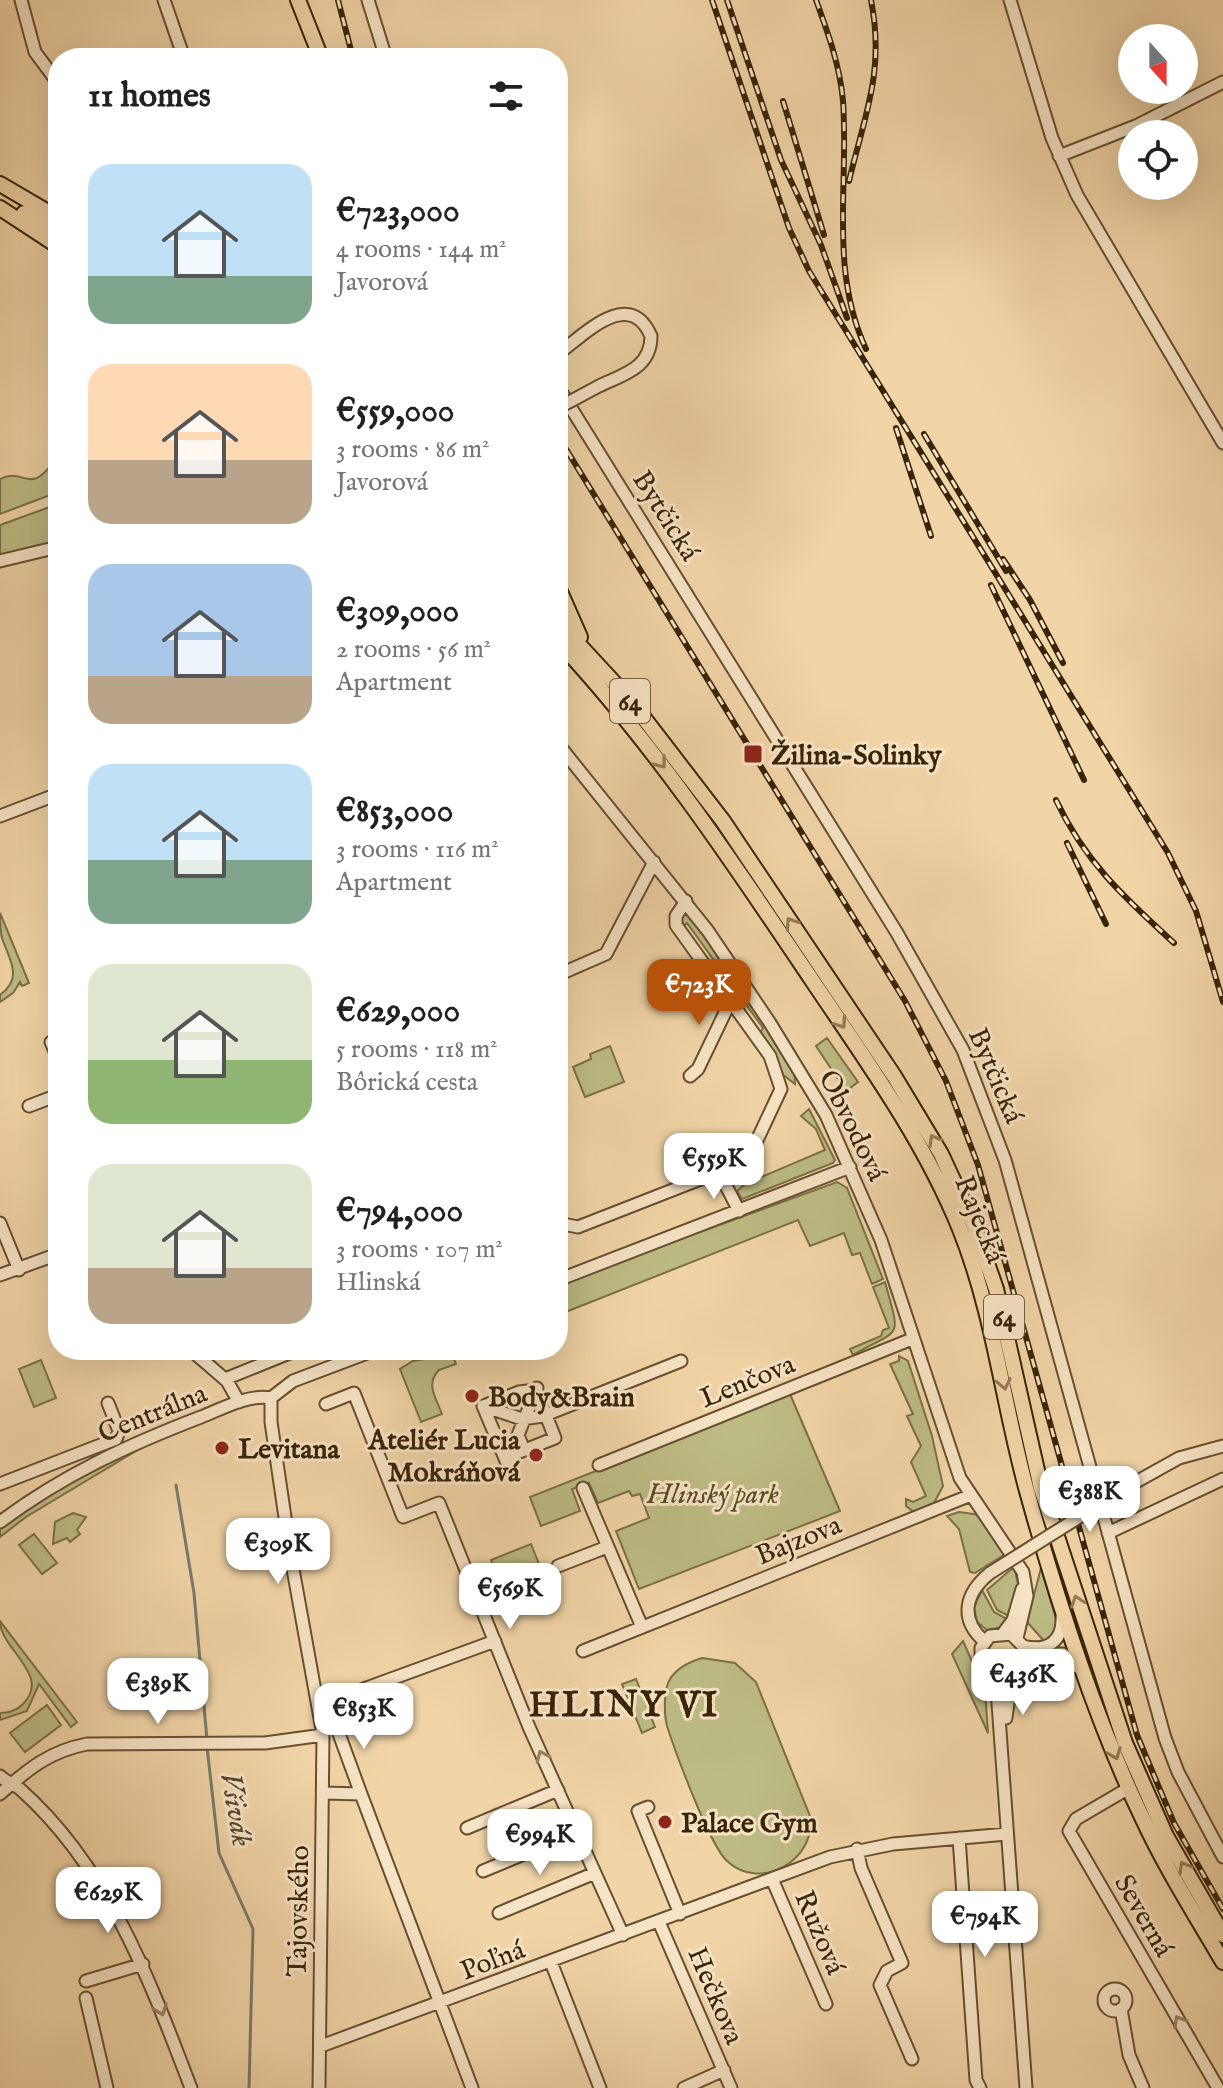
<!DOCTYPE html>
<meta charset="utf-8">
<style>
body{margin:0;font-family:"IM FELL English",serif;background:#f2f2f2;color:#202124;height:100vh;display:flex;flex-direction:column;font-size:30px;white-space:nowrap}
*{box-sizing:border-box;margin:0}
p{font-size:26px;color:#757577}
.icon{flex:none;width:44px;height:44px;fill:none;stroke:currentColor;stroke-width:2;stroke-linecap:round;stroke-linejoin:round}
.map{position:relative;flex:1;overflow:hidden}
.drawer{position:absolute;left:48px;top:48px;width:520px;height:1312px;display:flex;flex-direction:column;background:#fff;border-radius:32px;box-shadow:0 8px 32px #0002}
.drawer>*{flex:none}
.needle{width:52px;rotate:159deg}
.buttons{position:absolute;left:1118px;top:24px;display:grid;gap:16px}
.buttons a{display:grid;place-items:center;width:80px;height:80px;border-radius:50%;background:#fff;box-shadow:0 8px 32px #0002;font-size:40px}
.price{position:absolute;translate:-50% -68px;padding:0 18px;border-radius:16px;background:#fff;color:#222;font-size:26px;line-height:52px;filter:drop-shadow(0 2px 4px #0008)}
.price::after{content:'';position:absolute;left:50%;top:48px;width:24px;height:18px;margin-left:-12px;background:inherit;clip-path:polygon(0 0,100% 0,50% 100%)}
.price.current{background:#b45309;color:#fff}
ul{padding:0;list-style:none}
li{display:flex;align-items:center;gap:24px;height:200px;padding:0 40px}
li span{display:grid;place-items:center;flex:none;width:224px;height:160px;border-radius:24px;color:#555}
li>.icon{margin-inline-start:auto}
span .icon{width:96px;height:96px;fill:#fffc;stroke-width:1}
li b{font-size:34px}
h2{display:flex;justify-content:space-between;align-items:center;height:96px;padding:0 40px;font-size:34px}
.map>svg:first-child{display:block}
.green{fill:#bdbc85;stroke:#7a7046;stroke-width:2}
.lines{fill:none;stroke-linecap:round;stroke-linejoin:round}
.stream{stroke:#767c6f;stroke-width:3}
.minor-casing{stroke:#665030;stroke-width:15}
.major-casing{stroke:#382408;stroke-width:18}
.minor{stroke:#f7e4c6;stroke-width:11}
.major{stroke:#f2d5a7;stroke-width:14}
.rail-casing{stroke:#382408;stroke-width:6}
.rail{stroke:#f7e4c6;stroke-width:3;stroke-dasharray:9;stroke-linecap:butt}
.minor-bridge-casing{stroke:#665030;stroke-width:15;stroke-linecap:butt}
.minor-bridge{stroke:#f7e4c6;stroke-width:11}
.oneway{stroke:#957c58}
.oneway2{stroke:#988467}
.poi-dot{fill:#8f2418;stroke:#f7e4c6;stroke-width:3}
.labels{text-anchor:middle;stroke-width:6;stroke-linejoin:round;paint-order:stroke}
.shield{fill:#f7e4c6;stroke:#715e41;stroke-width:2}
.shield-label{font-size:26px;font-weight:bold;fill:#382408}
.street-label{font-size:28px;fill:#382408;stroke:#f7e4c6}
.poi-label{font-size:28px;font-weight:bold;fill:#382408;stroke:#f7e4c6;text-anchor:start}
.park-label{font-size:28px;font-style:italic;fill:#594a27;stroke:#f7e4c6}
.water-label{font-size:30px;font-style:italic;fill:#524833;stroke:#f7e4c6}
.district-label{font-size:36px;font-weight:bold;letter-spacing:2px;fill:#382408;stroke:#f7e4c6}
</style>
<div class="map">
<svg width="1223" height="2088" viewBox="0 0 1223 2088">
<rect width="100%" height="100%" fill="#f2d5a7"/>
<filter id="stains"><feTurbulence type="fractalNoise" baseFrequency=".0025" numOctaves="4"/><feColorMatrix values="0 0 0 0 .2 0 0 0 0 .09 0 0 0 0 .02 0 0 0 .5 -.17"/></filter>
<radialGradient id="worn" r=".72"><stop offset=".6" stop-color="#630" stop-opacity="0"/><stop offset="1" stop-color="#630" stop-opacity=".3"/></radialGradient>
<path class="green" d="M58 455V492L0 514V479C26 466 29 500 58 455Z
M58 504V542L0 556V525Z
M686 909 794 1069 795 1084 782 1074 760 1033 763 1028 687 923 681 927V913Z
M0 913 29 983 22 986 20 982 13 993 0 1002V995C24 978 9 959 2 938 0 930 0 921 0 913Z
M827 1038 858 1082 846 1091 816 1046Z
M610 1046 624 1082 585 1097 573 1067 591 1059 590 1054Z
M809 1109 835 1160 833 1163 742 1199 737 1191 745 1184 825 1150 816 1129 801 1116Z
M837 1182 847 1188 883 1279 872 1284 860 1253 852 1255 844 1233 810 1246 798 1220 558 1315V1284Z
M885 1282C901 1341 902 1327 853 1355L850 1349 881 1336 883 1330 889 1328 873 1287Z
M452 1354 456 1364 439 1370C425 1384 436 1398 442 1414L421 1422 400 1369 413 1361Z
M899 1356 908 1361 932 1436 943 1486 934 1503 914 1512 906 1506V1499L913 1502 926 1496 911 1462 921 1446 907 1416 913 1414 890 1364 899 1361Z
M41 1360 56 1398 34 1407 19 1369Z
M790 1394 840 1511 639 1589 616 1531 649 1518 640 1494 632 1496 629 1491 598 1503 589 1483 572 1489 580 1511 541 1526 530 1497Z
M146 1445 26 1517 0 1537V1529C44 1493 95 1468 146 1445Z
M959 1512 980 1515 1007 1553 975 1573 970 1572 959 1529 947 1516Z
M73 1513 86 1517 77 1530 80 1534 70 1542 67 1538 53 1544 55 1522Z
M34 1534 57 1563 42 1574 19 1545Z
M531 1544 545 1579 505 1595 491 1560Z
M1014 1567 1019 1588 1011 1617 997 1610 987 1590Z
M1041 1568 1059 1629 1045 1642 1027 1622Z
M982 1590 994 1612 1009 1620 1002 1627 987 1630 977 1622 974 1607Z
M0 1621 77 1722 71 1727 39 1684 27 1711 0 1720V1713C9 1713 16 1711 23 1704 52 1675 0 1649 0 1621Z
M963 1641 985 1691 988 1733 952 1654Z
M702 1658 735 1663 756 1682 810 1816C817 1859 761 1893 727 1861 710 1846 675 1751 667 1726 664 1714 664 1694 668 1683 674 1669 689 1662 702 1658Z
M636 1679 655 1727 642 1733 622 1684Z
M47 1705 61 1725 25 1752 10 1733Z"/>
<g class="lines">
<path class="stream" d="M176 1485 194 1593 207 1740
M207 1747 219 1853 253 1929 249 2088"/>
<g class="minor-casing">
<path id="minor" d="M21 0 35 52 58 83
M164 0 184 58
M368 0 386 58
M1010 0 1052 138 1077 195 1223 443
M1059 156 1138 125 1223 82
M558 354C585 334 629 287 651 336 651 368 624 374 599 386
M558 387 897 933 963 1050 1005 1160 1165 1738 1178 1772 1223 1857
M0 561 58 547
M558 744 708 931 770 1023 826 1115 881 1240 960 1478 1023 1572 1027 1596 1017 1638
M0 816 58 794
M558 975 606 954 654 862
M51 1042 58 1058
M690 1076 698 1069 731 1000
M29 1106 58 1095
M720 1174 739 1211
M0 1223 19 1270
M558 1223 578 1227 739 1164 752 1151 781 1089 770 1056 676 925V916L686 901
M0 1275 58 1254
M558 1280 850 1167
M191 1350 227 1381 239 1402
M225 1379 297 1350
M271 1398V1422L291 1558 323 1735 319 2088
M271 1398 293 1381 375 1350
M326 1404 354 1393 403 1517 439 1503 529 1727 623 1935
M486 1405 519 1392 536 1390 555 1438 512 1455
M483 1406 522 1419 543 1416 681 1361
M483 1406 507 1463
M507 1463 522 1445 518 1435 537 1388
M599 1465 912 1339
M0 1484 116 1439 119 1431 108 1403
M1127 1487 1179 1458 1223 1446
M583 1488 642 1627
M0 1522C63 1475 128 1445 201 1417 222 1409 247 1394 271 1398
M1108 1533 1223 1479
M558 1566 607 1547
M1004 1632 1013 1620 1022 1589
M984 1641C959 1619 965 1593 990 1573
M1023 1646C1047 1652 1063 1642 1062 1617
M583 1651 971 1495
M1023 1662V1646L1011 1634 990 1636 981 1648V1662L996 1676 1012 1675C1030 1661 1038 1654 1063 1654L1079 1668
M996 1676 1026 2088
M320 1705 495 1641
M1006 1718 1012 1675
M334 1720 361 1794
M0 1776C6 1782 14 1784 20 1789 109 1868 150 1981 191 2088
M1129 1788 1076 1819 1069 1831 1218 2088
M324 1793 361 1794 472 2088
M0 1794C28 1769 50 1751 87 1744L265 1743 323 1735
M648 1807 638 1811 680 1914
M467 1828 558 1790
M959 1838 976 2080 980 2088
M857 1849 861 1868 902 1963 887 1971 880 1985 912 2059
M483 1871 577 1832
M772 1879 826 2004
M499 1913 595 1873
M659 1922 731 2088
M551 1962 600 2088
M86 1981 143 1964
M1104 2000a11 11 0 1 1 22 0a11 11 0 1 1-22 0Z
M86 1998 107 2088
M1121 2009 1129 2055 1143 2088
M321 2046 830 1857 893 1844 1007 1834
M684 2088 724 2070"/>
</g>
<g class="major-casing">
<path id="major" d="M298 0 321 58
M0 184 58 218
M0 208 58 246
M24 213 58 233
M558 587 580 637
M558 622 630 700 723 821 894 1076 941 1154 973 1223 996 1289 1041 1488 1125 1743 1166 1836 1223 1935
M558 641C654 744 732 861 810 977 865 1059 923 1138 960 1229 994 1314 1003 1404 1027 1491 1056 1596 1095 1719 1142 1817 1165 1867 1195 1914 1223 1962"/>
</g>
<use href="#minor" class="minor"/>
<use href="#major" class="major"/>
<g class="rail-casing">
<path id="rail" d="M338 0 353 58
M712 0 789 228 809 271 1168 853 1196 911 1223 1002
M727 0 781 160 821 245 847 318
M816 0C828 33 840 66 843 101 849 186 829 269 866 349
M783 101 824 235
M849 181C865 114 885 71 871 0
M896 428 931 536
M924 434 1006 571
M558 436 905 1001 946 1081 978 1165 1137 1735 1174 1823 1223 1909
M1003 559 1030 600 1063 663
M991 585 1084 780
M1056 800C1085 862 1124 897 1174 943
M1067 843 1106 924"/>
</g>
<use href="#rail" class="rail"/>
<g class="minor-bridge-casing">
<path id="minor-bridge" d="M558 408 599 386
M990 1573 1127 1487"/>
</g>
<use href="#minor-bridge" class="minor-bridge"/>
</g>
<defs><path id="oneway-chevron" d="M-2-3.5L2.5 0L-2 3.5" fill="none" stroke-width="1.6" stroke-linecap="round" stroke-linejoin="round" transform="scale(2)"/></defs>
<g class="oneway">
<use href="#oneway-chevron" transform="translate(661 763) rotate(52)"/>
<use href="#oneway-chevron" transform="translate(791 923) rotate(-124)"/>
<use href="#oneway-chevron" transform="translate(841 1023) rotate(56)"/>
<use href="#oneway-chevron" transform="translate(934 1140) rotate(-120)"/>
<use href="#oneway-chevron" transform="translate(1004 1384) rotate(79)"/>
<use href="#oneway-chevron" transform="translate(1077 1601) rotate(-109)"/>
<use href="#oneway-chevron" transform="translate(1115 1754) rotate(69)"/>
<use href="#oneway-chevron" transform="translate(1184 1867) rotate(-120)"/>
</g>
<g class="oneway2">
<use href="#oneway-chevron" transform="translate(542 1756) rotate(-114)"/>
<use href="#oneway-chevron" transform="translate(161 2010) rotate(69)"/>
<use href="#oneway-chevron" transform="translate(1179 2021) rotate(-120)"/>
</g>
<g class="poi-dot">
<rect x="743" y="744" width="20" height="20" rx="4"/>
<circle cx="472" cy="1396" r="8"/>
<circle cx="222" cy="1448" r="8"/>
<circle cx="536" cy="1455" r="8"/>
<circle cx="665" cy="1822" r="8"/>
</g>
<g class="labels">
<g class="shield">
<rect x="610" y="679" width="40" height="44" rx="6"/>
<rect x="984" y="1295" width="40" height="44" rx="6"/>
</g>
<g class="shield-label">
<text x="630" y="710">64</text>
<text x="1004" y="1326">64</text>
</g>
<g class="street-label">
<text transform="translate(667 515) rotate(58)" y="10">Bytčická</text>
<text transform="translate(997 1075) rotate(67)" y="10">Bytčická</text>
<text transform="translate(854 1125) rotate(64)" y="10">Obvodová</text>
<text transform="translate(981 1219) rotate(68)" y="10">Rajecká</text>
<text transform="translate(747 1380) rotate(-22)" y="10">Lenčova</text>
<text transform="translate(152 1412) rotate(-22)" y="10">Centrálna</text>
<text transform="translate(798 1539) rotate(-22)" y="10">Bajzova</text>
<text transform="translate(297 1911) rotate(-89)" y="10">Tajovského</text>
<text transform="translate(1145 1915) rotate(60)" y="10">Severná</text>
<text transform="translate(821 1932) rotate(67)" y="10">Ružová</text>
<text transform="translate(492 1959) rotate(-21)" y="10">Poľná</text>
<text transform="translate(717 1995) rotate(67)" y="10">Hečkova</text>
</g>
<g class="poi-label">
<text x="771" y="764">Žilina-Solinky</text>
<text x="488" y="1406">Body&amp;Brain</text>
<text x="520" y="1449" text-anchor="end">Ateliér Lucia<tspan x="520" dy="32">Mokráňová</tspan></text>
<text x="238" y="1458">Levitana</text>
<text x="681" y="1832">Palace Gym</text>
</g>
<g class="park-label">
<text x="713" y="1503">Hlinský park</text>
</g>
<g class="water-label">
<text transform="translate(237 1809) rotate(80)" y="10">Všivák</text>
</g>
<g class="district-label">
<text x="624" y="1716">HLINY VI</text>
</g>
</g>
<rect width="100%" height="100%" filter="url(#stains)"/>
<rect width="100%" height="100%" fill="url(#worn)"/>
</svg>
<div class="buttons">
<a><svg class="needle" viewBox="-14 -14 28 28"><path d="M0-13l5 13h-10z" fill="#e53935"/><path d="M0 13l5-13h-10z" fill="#757577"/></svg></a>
<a><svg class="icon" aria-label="locate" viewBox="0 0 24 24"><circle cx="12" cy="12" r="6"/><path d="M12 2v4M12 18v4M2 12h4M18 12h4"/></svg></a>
</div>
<b class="price current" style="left:699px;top:1027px">€723K</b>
<b class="price" style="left:714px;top:1201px">€559K</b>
<b class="price" style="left:1090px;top:1534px">€388K</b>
<b class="price" style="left:278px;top:1586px">€309K</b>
<b class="price" style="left:510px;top:1631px">€569K</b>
<b class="price" style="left:1023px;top:1717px">€436K</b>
<b class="price" style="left:158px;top:1726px">€389K</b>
<b class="price" style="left:364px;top:1751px">€853K</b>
<b class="price" style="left:540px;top:1877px">€994K</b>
<b class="price" style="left:108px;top:1935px">€629K</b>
<b class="price" style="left:985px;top:1959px">€794K</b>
<section class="drawer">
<h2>11 homes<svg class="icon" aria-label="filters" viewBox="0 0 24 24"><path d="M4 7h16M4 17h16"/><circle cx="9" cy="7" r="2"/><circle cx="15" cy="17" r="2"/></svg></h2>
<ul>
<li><span style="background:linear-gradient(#bfe0f5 70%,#7fa58c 0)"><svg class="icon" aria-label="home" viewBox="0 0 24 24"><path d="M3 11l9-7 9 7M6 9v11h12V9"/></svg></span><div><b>€723,000</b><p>4 rooms · 144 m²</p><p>Javorová</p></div></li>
<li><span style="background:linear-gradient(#ffd9b3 60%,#b9a48a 0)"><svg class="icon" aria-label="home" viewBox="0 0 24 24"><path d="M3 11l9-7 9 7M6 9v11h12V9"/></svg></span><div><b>€559,000</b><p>3 rooms · 86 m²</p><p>Javorová</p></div></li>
<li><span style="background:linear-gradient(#a9c7e8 70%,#b9a48a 0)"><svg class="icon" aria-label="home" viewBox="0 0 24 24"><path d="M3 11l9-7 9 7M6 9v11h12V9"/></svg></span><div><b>€309,000</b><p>2 rooms · 56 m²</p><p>Apartment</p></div></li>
<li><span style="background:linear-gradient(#bfe0f5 60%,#7fa58c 0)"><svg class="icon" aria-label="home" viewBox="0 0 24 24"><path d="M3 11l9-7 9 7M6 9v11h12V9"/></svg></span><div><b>€853,000</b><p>3 rooms · 116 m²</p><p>Apartment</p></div></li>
<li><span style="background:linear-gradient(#dfe7d0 60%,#8fb573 0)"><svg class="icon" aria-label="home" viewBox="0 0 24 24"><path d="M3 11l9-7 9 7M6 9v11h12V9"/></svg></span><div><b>€629,000</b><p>5 rooms · 118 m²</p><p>Bôrická cesta</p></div></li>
<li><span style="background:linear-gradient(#dfe7d0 65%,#b9a48a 0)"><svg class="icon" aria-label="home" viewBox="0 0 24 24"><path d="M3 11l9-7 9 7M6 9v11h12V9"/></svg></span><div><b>€794,000</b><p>3 rooms · 107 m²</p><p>Hlinská</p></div></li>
</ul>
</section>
</div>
